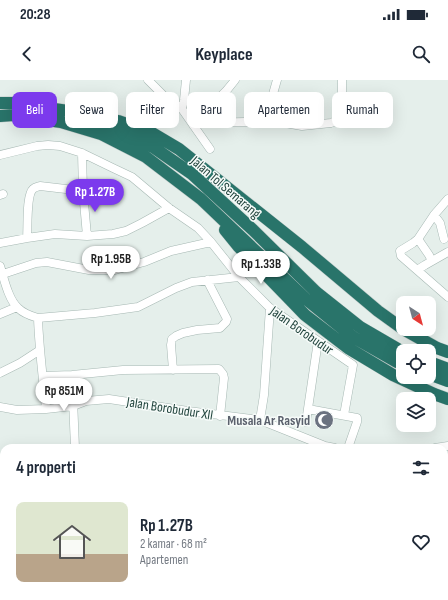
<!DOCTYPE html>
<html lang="id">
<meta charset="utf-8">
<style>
body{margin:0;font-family:"Sofia Sans Condensed",sans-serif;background:#f2f2f3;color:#1f2937;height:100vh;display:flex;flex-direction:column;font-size:15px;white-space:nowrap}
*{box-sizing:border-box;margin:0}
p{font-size:13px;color:#747a83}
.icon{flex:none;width:22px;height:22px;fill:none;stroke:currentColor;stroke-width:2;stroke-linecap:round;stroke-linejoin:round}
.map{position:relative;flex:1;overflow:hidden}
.sheet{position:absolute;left:0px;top:364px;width:448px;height:156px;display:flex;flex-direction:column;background:#fff;border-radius:12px 12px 0 0;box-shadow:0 4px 16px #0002}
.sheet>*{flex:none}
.guide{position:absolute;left:12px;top:12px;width:424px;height:36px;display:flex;gap:8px}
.needle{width:26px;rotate:144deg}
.tools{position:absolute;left:396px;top:216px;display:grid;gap:8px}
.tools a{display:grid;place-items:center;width:40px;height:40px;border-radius:8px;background:#fff;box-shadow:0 4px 16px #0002;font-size:20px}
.price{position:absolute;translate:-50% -34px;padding:0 9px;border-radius:14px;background:#fff;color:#222;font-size:13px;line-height:26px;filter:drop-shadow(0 1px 2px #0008)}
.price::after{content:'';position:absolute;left:50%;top:24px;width:12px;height:9px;margin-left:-6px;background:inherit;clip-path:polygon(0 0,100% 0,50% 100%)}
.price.on{background:#7c3aed;color:#fff}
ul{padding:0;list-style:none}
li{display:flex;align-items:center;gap:12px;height:100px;padding:0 16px}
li+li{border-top:1px solid #e0e1e3}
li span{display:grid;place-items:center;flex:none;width:112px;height:80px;border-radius:8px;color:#555}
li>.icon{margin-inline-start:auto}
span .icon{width:48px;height:48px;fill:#fffc;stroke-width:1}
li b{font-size:17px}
h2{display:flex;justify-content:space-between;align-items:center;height:48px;padding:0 16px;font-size:17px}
.pill{padding:0 14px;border-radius:8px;background:#fff;box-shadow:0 4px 16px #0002;font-size:14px;line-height:36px}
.pill.on{background:#7c3aed;color:#fff}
.status{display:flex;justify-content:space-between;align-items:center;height:28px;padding:0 20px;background:#fff;direction:ltr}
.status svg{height:11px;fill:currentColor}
header{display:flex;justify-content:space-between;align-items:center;height:52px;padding:0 16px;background:#fff;font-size:18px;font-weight:700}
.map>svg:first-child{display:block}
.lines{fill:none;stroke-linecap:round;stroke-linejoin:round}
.minor-casing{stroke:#a6b8b3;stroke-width:9}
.motorway-casing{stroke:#c1cbc9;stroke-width:13}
.minor{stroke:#fff;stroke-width:8}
.motorway{stroke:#29746a;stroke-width:12}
.labels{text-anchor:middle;stroke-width:3;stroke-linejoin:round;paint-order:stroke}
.street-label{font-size:14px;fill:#21443d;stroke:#f6fbf9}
.worship-label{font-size:14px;font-weight:bold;fill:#5b616d;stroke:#f6fbf9;text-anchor:end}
</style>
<div class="status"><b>20:28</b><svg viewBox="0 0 49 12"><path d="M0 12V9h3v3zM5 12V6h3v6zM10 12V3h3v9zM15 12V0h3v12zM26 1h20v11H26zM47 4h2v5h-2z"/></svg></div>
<header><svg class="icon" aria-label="back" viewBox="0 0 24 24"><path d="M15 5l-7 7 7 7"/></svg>Keyplace<svg class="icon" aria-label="search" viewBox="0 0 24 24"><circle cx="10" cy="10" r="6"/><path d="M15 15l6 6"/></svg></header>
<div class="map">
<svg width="448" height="520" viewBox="0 0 448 520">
<rect width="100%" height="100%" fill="#e5efeb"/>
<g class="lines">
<g class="minor-casing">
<path id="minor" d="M148 0 166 18 182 29 210 69
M269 28 277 0
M182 29 184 20 186 0
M191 41C207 28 223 17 235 0
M193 45 203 43 245 42 285 43 302 46 331 43 340 39 342 35V0
M82 73 83 111 87 156
M0 75 37 66 48 65 60 66 82 73 115 89 132 97 169 128 198 148 211 162 239 197 270 228 353 285 344 335
M0 115 3 114
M448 119 434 135 418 159 413 163 400 171 401 176 448 217
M434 135 440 143 444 159
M27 158C28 148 26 115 33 109 35 107 37 107 40 106L83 111
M418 159 429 175 432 181
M0 163 27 158 55 154 87 156 113 154 126 151 142 143 169 128
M0 186C4 198 8 219 18 228 23 233 31 236 38 238 39 268 43 298 46 329
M417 190 425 185 448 172
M3 194 36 183 47 182 89 190H115L144 182 171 171 211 162
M0 234 17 227
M38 238 95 233 138 227 176 208 192 202 239 197
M173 290 171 265 172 259 176 256 183 253 197 250 220 248 226 242 227 239 207 200
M0 293 20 283 40 270
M72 295 75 368
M43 296 72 295 123 290 219 289 223 294 224 298 220 336
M0 327 17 330 46 329 73 326 86 321 109 319 188 331 260 340 325 366 335 368
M308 329 357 338V342L348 368
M260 340 264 315 270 228
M306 342 318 261
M435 368 448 366
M0 414 4 417
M444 427 448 424
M0 434 4 428
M0 489 4 493
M24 516 28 520
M65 516 67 520
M123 516 125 520
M181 516 184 520
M389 516 392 520
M229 520 233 516
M266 520 269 516
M435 520 442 516"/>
</g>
<g class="motorway-casing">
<path id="motorway" d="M0 23H12L68 31 105 44 153 67 192 94 253 150 316 212 360 247 403 272
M0 36 13 35 61 42 101 54 146 77 201 119 306 219 353 257 397 282 403 284
M105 38 118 41 152 53 179 69 302 167 378 231 403 249
M225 150 238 166 305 235 348 268 393 295 434 314 448 319
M403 249 437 268 448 272
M429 282 448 289
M429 294 448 301"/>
</g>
<use href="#minor" class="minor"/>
<use href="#motorway" class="motorway"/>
</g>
<defs>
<g id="mosque-disc" transform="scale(1)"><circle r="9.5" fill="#6b7280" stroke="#f6fbf9"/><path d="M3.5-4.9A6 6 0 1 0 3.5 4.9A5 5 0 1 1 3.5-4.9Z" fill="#fff"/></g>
</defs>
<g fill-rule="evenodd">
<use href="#mosque-disc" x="324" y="340"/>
</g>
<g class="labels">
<g class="street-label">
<text transform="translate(226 107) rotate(41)" y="5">Jalan Tol Semarang</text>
<text transform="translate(302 250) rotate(35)" y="5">Jalan Borobudur</text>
<text transform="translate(170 328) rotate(9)" y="5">Jalan Borobudur XII</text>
</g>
<g class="worship-label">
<text x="310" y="345">Musala Ar Rasyid</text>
</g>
</g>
</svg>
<div class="tools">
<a><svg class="needle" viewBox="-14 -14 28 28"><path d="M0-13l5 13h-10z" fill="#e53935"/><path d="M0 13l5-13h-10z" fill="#747a83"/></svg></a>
<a><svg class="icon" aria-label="locate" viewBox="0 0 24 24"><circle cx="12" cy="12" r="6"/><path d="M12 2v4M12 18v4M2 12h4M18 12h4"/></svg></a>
<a><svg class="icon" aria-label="layers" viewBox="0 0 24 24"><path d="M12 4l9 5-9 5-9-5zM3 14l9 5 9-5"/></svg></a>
</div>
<b class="price on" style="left:95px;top:133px">Rp 1.27B</b>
<b class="price" style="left:111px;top:200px">Rp 1.95B</b>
<b class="price" style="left:261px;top:205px">Rp 1.33B</b>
<b class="price" style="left:64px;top:332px">Rp 851M</b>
<div class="guide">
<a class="pill on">Beli</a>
<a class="pill">Sewa</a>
<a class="pill">Filter</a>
<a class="pill">Baru</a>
<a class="pill">Apartemen</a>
<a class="pill">Rumah</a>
</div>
<section class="sheet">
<h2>4 properti<svg class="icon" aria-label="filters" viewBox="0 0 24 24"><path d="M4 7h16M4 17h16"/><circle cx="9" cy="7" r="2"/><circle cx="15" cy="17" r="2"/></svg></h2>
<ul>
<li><span style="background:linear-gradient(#dfe7d0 65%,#b9a48a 0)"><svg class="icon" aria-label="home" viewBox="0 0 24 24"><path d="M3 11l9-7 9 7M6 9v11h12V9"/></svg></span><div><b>Rp 1.27B</b><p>2 kamar · 68 m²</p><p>Apartemen</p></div><svg class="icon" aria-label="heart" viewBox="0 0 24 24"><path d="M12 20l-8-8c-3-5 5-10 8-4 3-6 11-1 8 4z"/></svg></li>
</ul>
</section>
</div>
